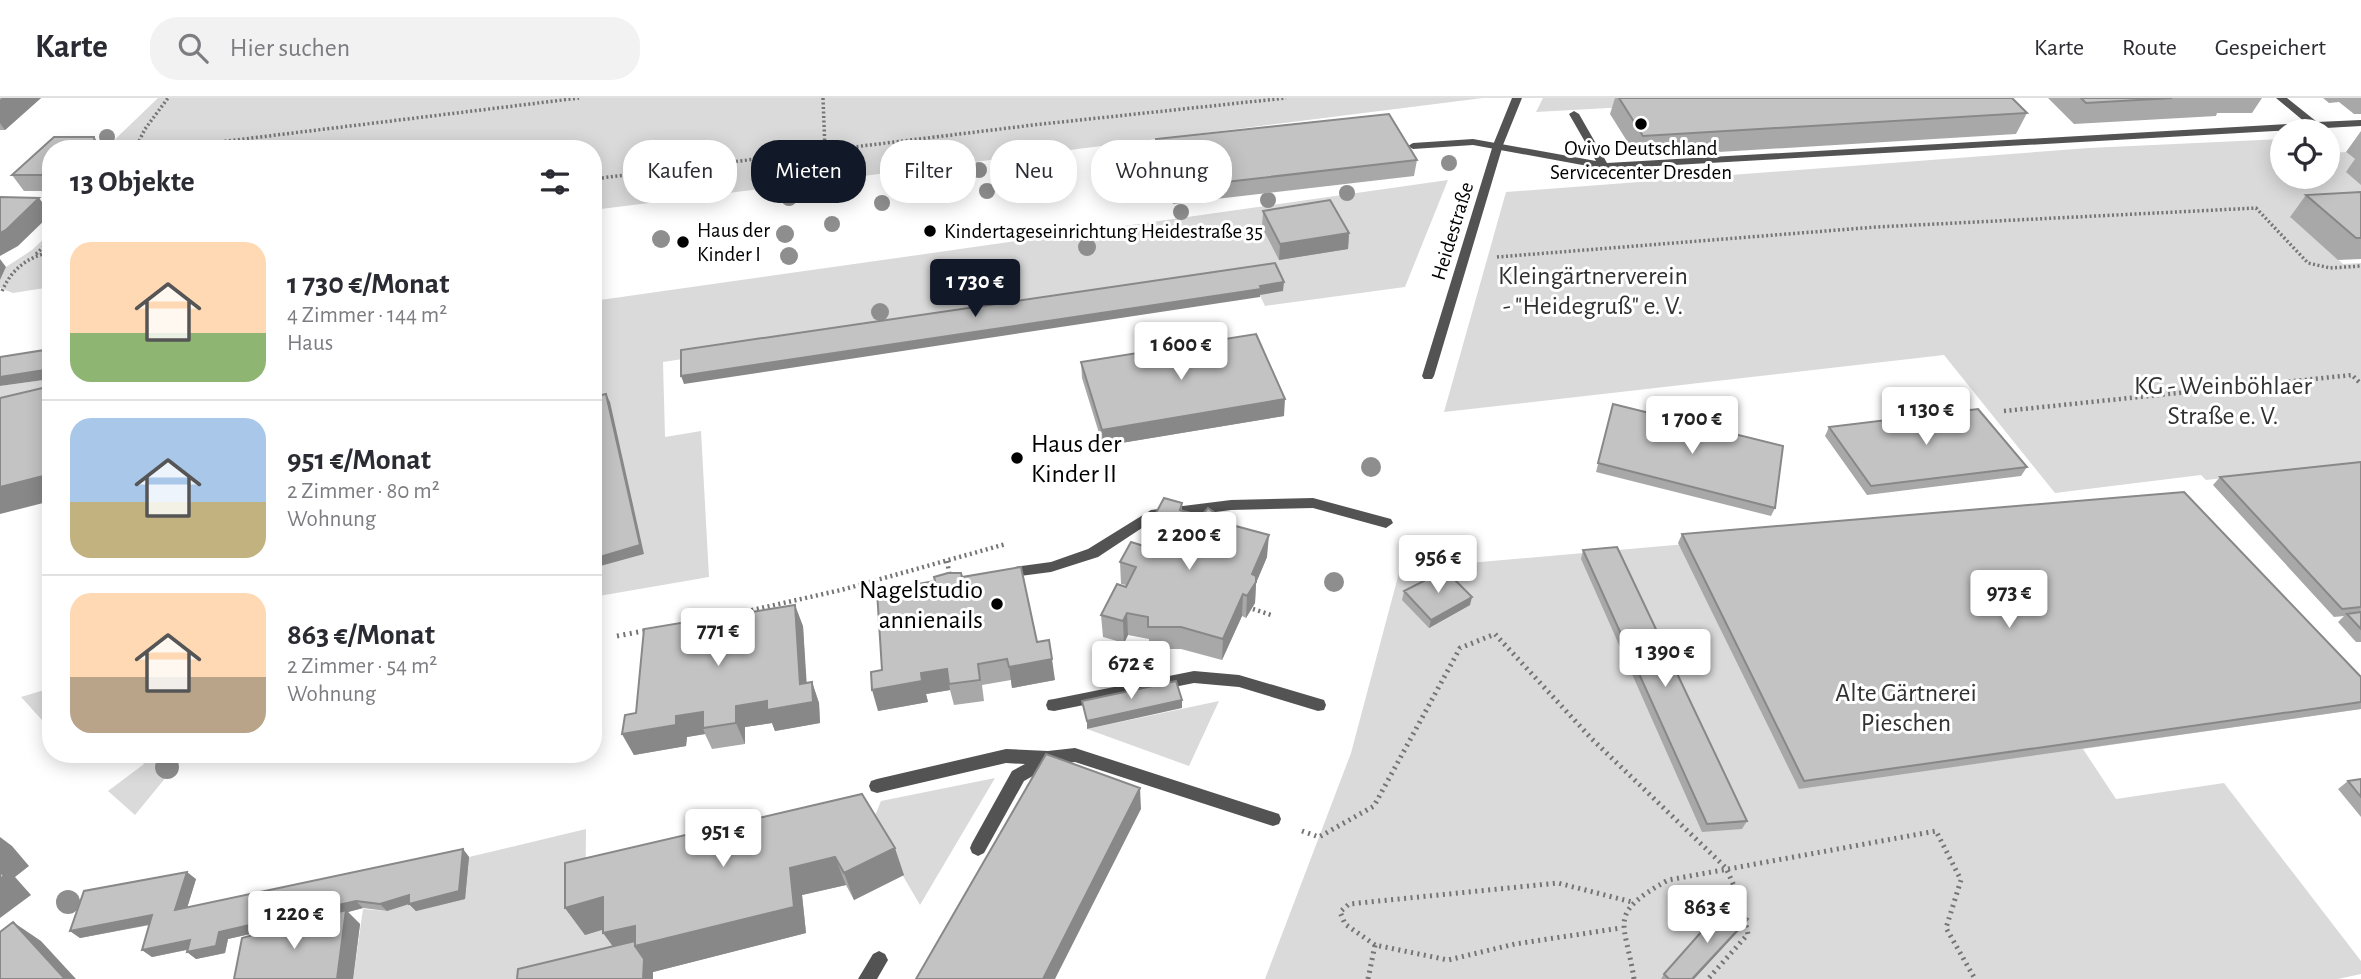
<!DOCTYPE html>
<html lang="de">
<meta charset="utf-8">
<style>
body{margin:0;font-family:"Alegreya Sans",sans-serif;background:#f2f2f3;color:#2b2b33;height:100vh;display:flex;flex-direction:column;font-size:26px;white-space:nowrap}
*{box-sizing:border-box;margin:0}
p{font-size:23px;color:#7c7c81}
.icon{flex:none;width:38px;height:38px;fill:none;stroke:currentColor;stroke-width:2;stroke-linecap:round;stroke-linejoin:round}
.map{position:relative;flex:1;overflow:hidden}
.side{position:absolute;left:42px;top:42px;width:560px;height:623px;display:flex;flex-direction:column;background:#fff;border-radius:28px;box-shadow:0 4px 18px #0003}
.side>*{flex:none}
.top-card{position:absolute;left:623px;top:42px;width:665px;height:63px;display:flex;gap:14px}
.buttons{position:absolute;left:2270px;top:21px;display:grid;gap:14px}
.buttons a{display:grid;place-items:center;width:70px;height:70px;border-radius:50%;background:#fff;box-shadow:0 4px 18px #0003;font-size:35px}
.price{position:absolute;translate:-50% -60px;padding:0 16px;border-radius:7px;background:#fff;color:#222;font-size:23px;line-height:46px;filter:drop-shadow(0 2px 4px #0008)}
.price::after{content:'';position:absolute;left:50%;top:42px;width:21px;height:16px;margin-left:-10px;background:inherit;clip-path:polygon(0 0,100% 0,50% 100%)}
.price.on{background:#111827;color:#fff}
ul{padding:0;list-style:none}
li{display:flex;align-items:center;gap:21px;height:175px;padding:0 28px}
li+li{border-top:2px solid #e1e1e2}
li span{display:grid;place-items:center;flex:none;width:196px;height:140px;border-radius:21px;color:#555}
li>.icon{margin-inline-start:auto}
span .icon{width:84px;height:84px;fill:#fffc;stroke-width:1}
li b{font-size:30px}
h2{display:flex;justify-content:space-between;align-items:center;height:84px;padding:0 28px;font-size:30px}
.tag{padding:0 24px;border-radius:28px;background:#fff;box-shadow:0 4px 18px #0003;font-size:24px;line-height:63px}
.tag.on{background:#111827;color:#fff}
header{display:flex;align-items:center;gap:42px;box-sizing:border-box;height:98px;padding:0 35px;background:#fff;border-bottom:2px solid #e1e1e2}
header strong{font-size:33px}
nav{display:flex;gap:38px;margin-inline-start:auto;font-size:24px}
.search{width:490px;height:63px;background:#f2f2f3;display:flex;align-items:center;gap:18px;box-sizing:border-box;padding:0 24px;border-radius:28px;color:#7c7c81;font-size:26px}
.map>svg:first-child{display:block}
.green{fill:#dadada}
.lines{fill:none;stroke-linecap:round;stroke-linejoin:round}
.path-far2{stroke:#757575;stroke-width:3.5;stroke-dasharray:2 2.5;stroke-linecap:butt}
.path-far1{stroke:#757575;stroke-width:4.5;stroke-dasharray:2 3.5;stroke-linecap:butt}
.path{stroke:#757575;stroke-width:5;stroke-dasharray:2 4.5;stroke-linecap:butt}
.service{fill:#535353;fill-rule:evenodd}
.minor{fill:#535353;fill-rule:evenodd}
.tree{fill:#8e8e8e}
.wall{fill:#a8a8a8}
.shaded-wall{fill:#888}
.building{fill:#c3c3c3;stroke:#888;stroke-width:2}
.poi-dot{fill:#000;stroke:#fff;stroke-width:2.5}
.labels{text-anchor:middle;stroke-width:6;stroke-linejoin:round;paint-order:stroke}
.far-poi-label{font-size:21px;fill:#000;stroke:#fff;text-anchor:start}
.far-street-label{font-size:21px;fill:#000;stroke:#fff}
.park-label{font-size:26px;fill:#313131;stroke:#fff}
.poi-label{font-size:26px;fill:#000;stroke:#fff;text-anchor:start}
</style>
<header>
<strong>Karte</strong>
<div class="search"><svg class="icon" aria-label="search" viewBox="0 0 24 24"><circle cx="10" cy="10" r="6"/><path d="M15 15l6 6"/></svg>Hier suchen</div>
<nav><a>Karte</a><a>Route</a><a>Gespeichert</a></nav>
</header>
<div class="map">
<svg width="2361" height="881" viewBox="0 0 2361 881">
<rect width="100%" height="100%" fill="#fff"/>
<path class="green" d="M158 0H1483L593 112V51L107 49Z
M1543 0H1791L1536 14Z
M2282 41V79H2328V55L2346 54 2361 66V115L2291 120 2343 166 2361 165V366L2206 382 2201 377 2055 395 1944 257 1444 314 1506 94 2089 50Z
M1448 82 1405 189 1265 208 1249 175 663 264 665 339 701 333 709 479 593 499V203Z
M51 134V189L13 195 0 190V182L6 169 32 152Z
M51 281V315L0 327V288Z
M2177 403 2361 597V611L2083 651 2116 701 2224 685 2361 863V876L2338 881H1265L1351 655 1400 471Z
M51 590V632L21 599Z
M1219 603 1189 668 1087 631Z
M135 656H185L135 717 108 693 144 666Z
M995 680 920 807 872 725 881 703Z
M586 731 585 836 622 826V861L542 881H353L363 811 387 813 415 804 469 759Z"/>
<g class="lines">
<path class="path-far2" d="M823 0 825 52
M135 51 145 31 168 0
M162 51 579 0
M593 81 1033 27 1286 0
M36 156 51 142
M1497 159 1876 129 2256 110 2308 165 2330 170 2361 168
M2 193C12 171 27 159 51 154"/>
<path class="path-far1" d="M2004 313 2352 277 2361 286
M947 463 950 479
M1253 511 1271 517
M730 517 841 492 1006 446"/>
<path class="path" d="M617 538 649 532
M1302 733 1319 739 1374 708 1460 550 1495 536 1591 640 1726 770 1739 799 1748 836 1708 881
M1375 847 1345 826 1340 814 1349 806 1558 785 1632 804
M1368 881 1375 847 1448 862 1515 846 1621 830
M1634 881C1625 822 1606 817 1668 782L1936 733 1961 782 1946 830 1975 881"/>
<path class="service" d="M2276 0H2287L2317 24 2361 22V28L1604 71 1473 47 1413 51 1408 48 1413 45 1473 41 1596 63 1569 16 1574 13 1579 16 1607 65 2306 25Z
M1313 400 1391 421 1393 425 1386 430 1313 410 1231 412 1154 422 1098 459 1051 474 1020 478 1015 477 1013 473 1015 469 1051 464 1088 451 1151 412 1231 402Z
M1194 573 1239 577 1324 602 1326 607 1324 612 1318 613 1239 589 1194 585 1054 613 1048 612 1046 607 1048 602 1054 601Z
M1075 650 1273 714 1279 716 1281 721 1279 726 1273 728 1075 664 1052 667 1024 683 984 755 978 758 972 755 970 750 972 745 1012 673 1025 666 1006 665 877 695 871 693 869 688 871 683 877 681 1006 651 1048 653Z
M879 853 885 856 888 862 877 881H858L873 856Z"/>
<path class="minor" d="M1512 0H1522L1503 47 1434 278 1432 281H1424L1422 278 1493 47Z"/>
</g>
<g class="tree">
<circle cx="107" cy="39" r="8"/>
<circle cx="1449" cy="65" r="8"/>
<circle cx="979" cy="72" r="8"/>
<circle cx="922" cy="84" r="8"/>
<circle cx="987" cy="93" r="8"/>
<circle cx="1347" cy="95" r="8"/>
<circle cx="789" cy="100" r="8"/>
<circle cx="1268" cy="102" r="8"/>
<circle cx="882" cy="105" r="8"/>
<circle cx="1181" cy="114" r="8"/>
<circle cx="832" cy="126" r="8"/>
<circle cx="785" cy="136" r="9"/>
<circle cx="661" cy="141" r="9"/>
<circle cx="1087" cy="149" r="9"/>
<circle cx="789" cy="158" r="9"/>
<circle cx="880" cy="214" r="9"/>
<circle cx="1371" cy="369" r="10"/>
<circle cx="1334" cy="484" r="10"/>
<circle cx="167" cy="669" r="12"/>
<circle cx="68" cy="804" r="12"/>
</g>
<path class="wall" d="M0 0H41L5 32H0Z
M1615 0H2012L2027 15 2016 36 1637 59 1610 16Z
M2048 0H2262L2252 15H2217L2216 18 2074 26Z
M2323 0H2361V16H2354L2339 4 2329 5Z
M2361 33V87L2346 74 2355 61 2346 54Z
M54 39H94L102 51H51V93H24L12 77Z
M1156 41 1417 62 1414 78 1173 106 1156 57Z
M2361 94V161L2338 162 2290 119 2306 97Z
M1263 113 1349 135 1348 151 1279 162 1262 129Z
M1081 264 1284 318 1103 348 1082 280Z
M1613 306 1775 410 1771 418 1596 374Z
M1829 329 2027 369 2021 378 1867 397 1825 338Z
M2361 364V544H2356L2338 524 2344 518 2334 519 2213 387 2220 379Z
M1182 405V413L1267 459 1256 485 1255 505 1246 520 1242 518 1222 562 1181 551H1149V541L1128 537 1124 545 1103 539 1101 517 1126 487 1121 486 1120 464 1147 449 1148 430Z
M1682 436 2361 579V611L1799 691 1678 445Z
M1583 452 1747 723 1742 731 1702 734 1581 461Z
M962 479 1037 544 1055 582 1012 590 1011 582 982 587 984 603 954 607 950 592 926 596 928 604 878 613 882 572 935 483Z
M1404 493 1470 507 1429 530 1402 502Z
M735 516 803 528 806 585 812 584 819 605 820 625 775 633 772 625 745 629V646L712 651 705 636 687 639 686 648 634 657 622 636 636 615 705 521Z
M2361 681V719L2338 691 2348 683Z
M862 696 904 777 854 802 846 787 802 797 806 835 653 874V881H517L613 848 603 831 585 837 565 810Z
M463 751 469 759 465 801 416 813 409 806 387 813 363 810 348 814 360 826 353 881H234L296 826 228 841 225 855 196 861 187 854V852L152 859 142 852 150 827 80 840 70 833 196 781 187 810Z
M1748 821 1743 828 1694 881H1661L1664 876Z"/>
<path class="shaded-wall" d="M2 0H41L5 32 0 25V2Z
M94 39 102 51H92Z
M39 100 51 116 18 148 0 158V135Z
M1349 135 1348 151 1279 162 1280 146Z
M0 161 6 169 0 182Z
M1284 184 1283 193 1260 197V199L684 286 681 278Z
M51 271V281L0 288V279Z
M606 296 610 304 644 456 593 470Z
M1285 301 1284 318 1103 348 1102 332Z
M51 376V403L0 416V389Z
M1269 437 1267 459 1256 485 1255 505 1246 520 1247 498 1252 476Z
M1243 496 1242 518 1222 562 1223 541Z
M1472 499 1470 507 1429 530 1431 522Z
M795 507 803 528 808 605 812 584 819 605 820 625 775 633 772 625 745 629V646L736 625V608L800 586Z
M1127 515 1128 537 1124 545 1123 523Z
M1052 561 1055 582 1012 590 1009 569Z
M947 571 950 592 926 596 928 604 878 613 872 592 921 575Z
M1182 602V610L1087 631V623Z
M703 614V630L705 636 687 639 686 648 634 657 622 636 676 618Z
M1140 690 1141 711 1055 881H1043Z
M0 739 12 748 29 768 15 779 31 797 0 820Z
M895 750 904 777 854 802 844 775Z
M463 751 469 759 465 801 416 813 409 806 387 813 380 806Z
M835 759 846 787 802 797 806 835 653 874V881H643L622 861 603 835 635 828 790 770Z
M187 774 196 781 184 820 175 812Z
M603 799 622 826 585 837 565 810Z
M356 803 363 810 348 814 360 826 353 881H337L346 814 228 841 225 855 196 861 187 854 219 834Z
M152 817 162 824 80 840 70 833Z
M1748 821 1743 828 1694 881H1692Z
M13 824 41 843 76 881H65Z
M190 842 199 849 152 859 142 852Z"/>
<path class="building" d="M1619 0H2012L2027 15 1643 38Z
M2081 0H2172L2086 5Z
M1389 16 1417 62 1173 90 1156 41Z
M54 39H94L95 48 92 51H51V77H12Z
M2361 94V140H2356L2306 97Z
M0 99 39 100 6 132 0 135Z
M1330 102 1349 135 1280 146 1263 113Z
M1275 165 1284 184 1260 188 1261 191 681 278V252Z
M1256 236 1285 301 1102 332 1081 264Z
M51 251V271L0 279V259Z
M51 288V376L0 389V300Z
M606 296 640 447 593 461V299Z
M1613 306 1783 348 1775 410 1598 365Z
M1978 311 2027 369 1871 388 1829 329Z
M2361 364V509L2342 511 2220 379Z
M2184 394 2361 579V604L1804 683 1682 436Z
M1164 400 1182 405 1180 412 1201 418 1208 410 1232 427 1269 437 1252 476 1256 478V484L1247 498 1243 496 1223 541 1181 529H1148V519L1127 515 1123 523 1101 517 1117 486 1126 489 1136 469 1120 464 1131 444 1147 449 1156 432 1148 430Z
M1617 449 1747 723 1707 726 1583 452Z
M1021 469 1037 544 1049 542 1052 561 1009 569 1007 561 978 566 980 582 949 586 947 571 921 575 922 583 872 592 871 574 882 572 877 493 935 483 934 479 948 475H961L962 479Z
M1445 472 1472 499 1431 522 1404 493Z
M795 507 800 586 812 584 813 604 767 612V603L736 608V625L703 630V614L676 618V627L622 636 625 617 636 615 644 531 705 521V518L719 513H734L733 517Z
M2361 514V531L2347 516Z
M1176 583 1182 602 1087 623 1082 603Z
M1046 656 1140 690 1043 881H916Z
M2361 681V699L2348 683Z
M862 696 895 750 844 775 835 759 790 770 794 809 635 848V828L603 835V799L565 810V765Z
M463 751 459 793 409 806V797L380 806 356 803 219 834 216 848 187 854 190 842 142 852 152 817 70 833 84 793 187 774 175 812Z
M0 773 4 778 0 781Z
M1725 807 1748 821 1692 881H1669L1664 876Z
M346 812 337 881H234L242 840Z
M13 824 65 881H0V834Z
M635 843V848L644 861 643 881H517L518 871Z"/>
<g class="poi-dot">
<circle cx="1641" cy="26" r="7"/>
<circle cx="930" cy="133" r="7"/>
<circle cx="683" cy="144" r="7"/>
<circle cx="1017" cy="360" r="7"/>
<circle cx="997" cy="506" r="7"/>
</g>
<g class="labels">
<g class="far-poi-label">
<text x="1641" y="57" text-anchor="middle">Ovivo Deutschland<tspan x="1641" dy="24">Servicecenter Dresden</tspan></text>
<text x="697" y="139">Haus der<tspan x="697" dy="24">Kinder I</tspan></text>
<text x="944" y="140">Kindertageseinrichtung Heidestraße 35</text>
</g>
<g class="far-street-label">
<text transform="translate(1452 133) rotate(-73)" y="7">Heidestraße</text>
</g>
<g class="park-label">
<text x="1593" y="186">Kleingärtnerverein<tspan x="1593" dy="30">- "Heidegruß" e. V.</tspan></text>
<text x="2223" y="296">KG - Weinböhlaer<tspan x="2223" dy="30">Straße e. V.</tspan></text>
<text x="1906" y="603">Alte Gärtnerei<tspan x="1906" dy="30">Pieschen</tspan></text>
</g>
<g class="poi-label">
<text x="1031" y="354">Haus der<tspan x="1031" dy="30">Kinder II</tspan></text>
<text x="983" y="500" text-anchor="end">Nagelstudio<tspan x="983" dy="30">annienails</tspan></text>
</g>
</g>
</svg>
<div class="buttons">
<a><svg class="icon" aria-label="locate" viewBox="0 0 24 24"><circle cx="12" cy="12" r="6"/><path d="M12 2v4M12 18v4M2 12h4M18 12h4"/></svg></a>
</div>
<b class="price on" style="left:975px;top:221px">1 730 €</b>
<b class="price" style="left:1181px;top:284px">1 600 €</b>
<b class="price" style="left:1926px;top:349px">1 130 €</b>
<b class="price" style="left:1692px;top:358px">1 700 €</b>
<b class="price" style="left:1189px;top:474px">2 200 €</b>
<b class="price" style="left:1438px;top:497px">956 €</b>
<b class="price" style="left:2009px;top:532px">973 €</b>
<b class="price" style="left:718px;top:570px">771 €</b>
<b class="price" style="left:1665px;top:591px">1 390 €</b>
<b class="price" style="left:1131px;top:603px">672 €</b>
<b class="price" style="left:723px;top:771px">951 €</b>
<b class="price" style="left:1707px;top:847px">863 €</b>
<b class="price" style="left:294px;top:853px">1 220 €</b>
<div class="top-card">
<a class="tag">Kaufen</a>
<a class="tag on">Mieten</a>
<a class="tag">Filter</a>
<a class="tag">Neu</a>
<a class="tag">Wohnung</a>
</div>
<section class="side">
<h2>13 Objekte<svg class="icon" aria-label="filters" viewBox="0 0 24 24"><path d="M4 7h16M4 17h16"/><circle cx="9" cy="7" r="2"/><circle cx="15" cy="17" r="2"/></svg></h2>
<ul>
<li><span style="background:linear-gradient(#ffd9b3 65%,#8fb573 0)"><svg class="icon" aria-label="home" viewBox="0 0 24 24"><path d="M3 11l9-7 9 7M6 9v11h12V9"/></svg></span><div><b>1 730 €/Monat</b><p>4 Zimmer · 144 m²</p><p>Haus</p></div></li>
<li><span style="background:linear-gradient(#a9c7e8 60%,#c2b280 0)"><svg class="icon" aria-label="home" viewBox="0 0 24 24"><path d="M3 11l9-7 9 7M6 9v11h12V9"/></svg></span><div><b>951 €/Monat</b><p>2 Zimmer · 80 m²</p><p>Wohnung</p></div></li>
<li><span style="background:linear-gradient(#ffd9b3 60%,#b9a48a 0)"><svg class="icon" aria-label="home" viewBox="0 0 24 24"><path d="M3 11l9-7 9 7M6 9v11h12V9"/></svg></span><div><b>863 €/Monat</b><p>2 Zimmer · 54 m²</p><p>Wohnung</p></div></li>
</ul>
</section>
</div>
